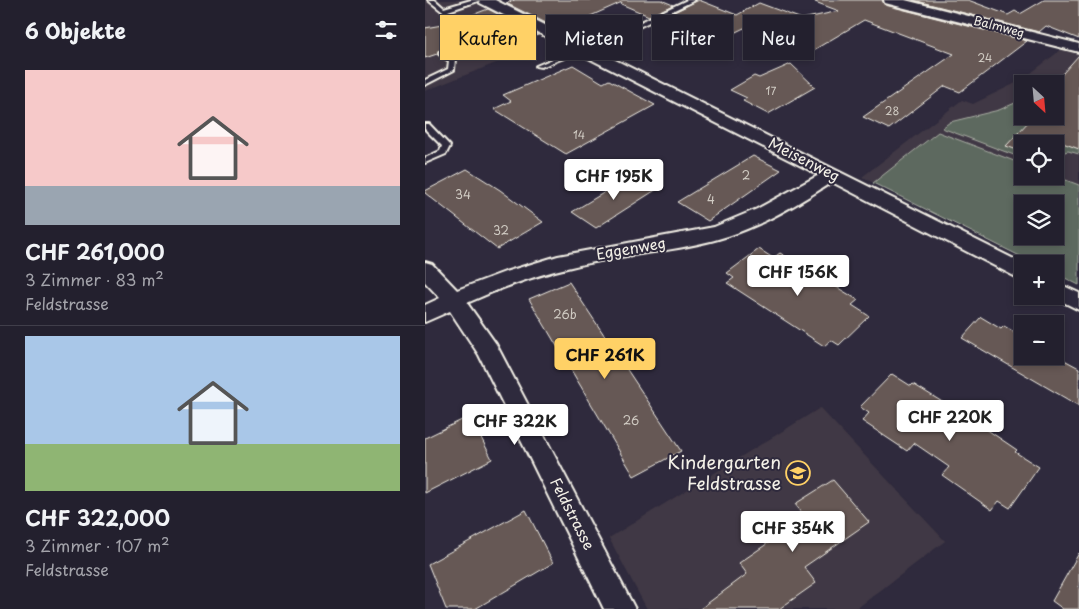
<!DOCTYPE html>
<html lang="de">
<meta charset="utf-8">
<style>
body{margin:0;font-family:"Playpen Sans",sans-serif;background:#2b2836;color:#f1f3f6;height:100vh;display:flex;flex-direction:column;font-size:19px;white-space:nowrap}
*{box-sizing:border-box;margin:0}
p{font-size:16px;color:#a3a3aa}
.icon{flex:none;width:28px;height:28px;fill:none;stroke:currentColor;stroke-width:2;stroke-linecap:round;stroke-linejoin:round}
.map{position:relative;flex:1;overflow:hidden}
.details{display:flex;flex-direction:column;background:#23202e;width:425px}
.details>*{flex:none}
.guide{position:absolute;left:15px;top:15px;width:475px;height:45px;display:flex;gap:10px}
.needle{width:32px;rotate:154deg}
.fabs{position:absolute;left:589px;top:75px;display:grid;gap:10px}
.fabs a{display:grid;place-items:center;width:50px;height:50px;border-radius:0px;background:#23202e;box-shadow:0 2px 8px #0003,0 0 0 1px #403e4a;font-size:25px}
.price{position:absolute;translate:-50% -42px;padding:0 11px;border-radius:5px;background:#fff;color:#222;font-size:16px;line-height:32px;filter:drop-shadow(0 1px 2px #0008)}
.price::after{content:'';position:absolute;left:50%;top:30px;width:15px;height:11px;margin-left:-8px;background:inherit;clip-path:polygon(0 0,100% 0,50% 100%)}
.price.current{background:#ffd166;color:#111}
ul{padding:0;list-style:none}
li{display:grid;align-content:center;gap:10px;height:265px;padding:0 25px}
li+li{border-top:1px solid #403e4a}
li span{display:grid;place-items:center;height:155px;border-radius:0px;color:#555}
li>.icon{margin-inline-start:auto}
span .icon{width:90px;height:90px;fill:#fffc;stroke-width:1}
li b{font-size:21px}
h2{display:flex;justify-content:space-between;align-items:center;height:60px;padding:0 25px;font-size:21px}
.tag{padding:0 18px;border-radius:0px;background:#23202e;box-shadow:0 2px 8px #0003,0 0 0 1px #403e4a;font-size:18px;line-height:45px}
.tag.current{background:#ffd166;color:#111}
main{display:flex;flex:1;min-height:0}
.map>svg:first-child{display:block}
.built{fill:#403844;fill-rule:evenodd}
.green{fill:#5d695e;stroke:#a8ada3;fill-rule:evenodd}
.building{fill:#665854;stroke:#f4f1e8}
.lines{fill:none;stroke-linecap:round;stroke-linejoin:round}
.lane-casing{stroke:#f4f1e8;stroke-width:4}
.street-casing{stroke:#f4f1e8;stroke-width:4}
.lane{fill:#2f2a3d;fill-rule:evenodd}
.street{fill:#2f2a3d;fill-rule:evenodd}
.labels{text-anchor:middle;stroke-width:4;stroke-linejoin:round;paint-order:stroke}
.far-number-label{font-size:11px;fill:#d0cbc3}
.far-street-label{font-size:12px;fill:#f4f1e8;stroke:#2f2a3d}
.number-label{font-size:12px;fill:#d0cbc3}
.street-label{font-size:15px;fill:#f4f1e8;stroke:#2f2a3d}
.near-poi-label{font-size:18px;fill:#f4f1e8;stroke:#2f2a3d;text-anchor:end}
</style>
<main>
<section class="details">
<h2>6 Objekte<svg class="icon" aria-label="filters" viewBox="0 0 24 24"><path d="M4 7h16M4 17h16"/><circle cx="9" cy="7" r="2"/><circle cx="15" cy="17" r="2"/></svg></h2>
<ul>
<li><span style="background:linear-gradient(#f6c9c9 75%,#9aa5b1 0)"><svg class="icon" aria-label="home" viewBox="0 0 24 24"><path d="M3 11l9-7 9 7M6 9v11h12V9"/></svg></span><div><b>CHF 261,000</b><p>3 Zimmer · 83 m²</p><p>Feldstrasse</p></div></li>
<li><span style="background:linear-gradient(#a9c7e8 70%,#8fb573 0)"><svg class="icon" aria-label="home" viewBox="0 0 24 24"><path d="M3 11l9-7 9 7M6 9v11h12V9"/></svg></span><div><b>CHF 322,000</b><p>3 Zimmer · 107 m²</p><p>Feldstrasse</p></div></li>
</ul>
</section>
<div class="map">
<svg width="654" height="609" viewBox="0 0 654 609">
<rect width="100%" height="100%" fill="#2f2a3d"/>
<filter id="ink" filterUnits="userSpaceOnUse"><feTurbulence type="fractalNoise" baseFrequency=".02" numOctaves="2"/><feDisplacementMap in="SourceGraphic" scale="10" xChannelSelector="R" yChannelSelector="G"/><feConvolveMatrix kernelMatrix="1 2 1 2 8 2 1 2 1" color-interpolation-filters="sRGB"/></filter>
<g filter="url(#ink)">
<path class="built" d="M0 0H44L63 10 20 25 81 59 0 91Z
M637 49 654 53V285L630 273V264H611L437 177 537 100 548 104 597 80ZM598 84H630V116H598ZM598 144H630V176H598ZM598 204H630V236H598Z
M395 408 520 541 431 609H222L184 538Z"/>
<path class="green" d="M597 100 598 116H630L654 109V154L643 151 633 154 630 158V144H598L597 158 517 128 525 122 574 110Z
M513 132 597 164 598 176H630L654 185V285L630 273V264H611L448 183ZM598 204H630V236H598Z"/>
<path class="building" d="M90 0H236L248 5 224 16 196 4 197 2 143 26 139 23 129 27 81 3Z
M274 0 312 15 334 3 377 19 414 11 390 2 391 0H457L460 5 602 41 535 92 520 86 464 129 438 117 529 54 439 20 382 54 319 28 288 43 233 20Z
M488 0H543L583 15 590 11 595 14 619 0H654V39L621 26 614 32Z
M63 9 113 35 82 48 62 37 20 51 14 50 12 54 0 58V28L23 24Z
M654 55V149L635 142 630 148V144H598V152L581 146 605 120 614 123 619 116H630V82Z
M366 64 390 87 343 114 318 101 322 98 305 90 329 76 334 78Z
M148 65 178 83 184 80 230 105 141 154 69 109 86 101 78 95Z
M328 156 356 170 283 221 252 202Z
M42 169 75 190 118 222 72 249 0 193V191Z
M208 175 232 189 171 228 147 212Z
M334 249 348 258 355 253 433 300 427 305 444 316 414 345 406 340 399 346 302 283 309 278 302 273Z
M144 282 256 451 209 476 104 299Z
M556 317 576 329 579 326 598 337V356H630V355L654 368V406L537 338Z
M467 374 486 386 488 384 532 411 533 410 592 450 590 452 614 467 585 508 574 501 567 510 517 475 524 467 489 443 482 451 437 421 444 413 435 407Z
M45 416 67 459 0 493V438Z
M408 480 444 522 379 567 391 583 354 609H275L322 574 314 563 352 537 350 534 382 519 370 504Z
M101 510 128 563 50 609H21L3 564Z
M654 553V609H638L627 601Z"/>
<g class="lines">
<g class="lane-casing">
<path id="lane" d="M3 0H10L19 8 46 0H56L23 11 30 17 27 19Z
M262 0H270L162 52 157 51 116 67 111 66 154 48 159 49Z
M14 52H18L30 59 29 70 0 85V80L23 69 24 61 14 54Z
M0 124H4L25 146 21 154 0 163V158L15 151 17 146 0 129Z"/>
</g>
<g class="street-casing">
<path id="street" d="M54 0H70L599 264 598 279 591 277 407 182C374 203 340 224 303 236 263 249 221 252 180 260 132 268 86 283 42 303L71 344 210 609H179L54 355 25 311 0 322V305L15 298 0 282V262L7 264 32 290 80 272 133 256 289 227 332 209 394 175 55 3Z
M459 0H480L654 44V52L460 3Z
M630 282 654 293V310L626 296H630Z"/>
</g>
<use href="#lane" class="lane"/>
<use href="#street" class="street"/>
</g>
</g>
<defs>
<g id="school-ring" transform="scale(1.25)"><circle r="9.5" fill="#2f2a3d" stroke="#ffd166" stroke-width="1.5"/><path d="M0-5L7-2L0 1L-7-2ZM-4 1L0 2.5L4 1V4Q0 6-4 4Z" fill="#ffd166"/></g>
</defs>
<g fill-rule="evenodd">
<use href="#school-ring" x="373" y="473"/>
</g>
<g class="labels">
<g class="far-number-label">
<text x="560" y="62">24</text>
<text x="346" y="95">17</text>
<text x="467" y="115">28</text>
<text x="154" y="139">14</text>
</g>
<g class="far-street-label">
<text transform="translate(574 27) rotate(15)" y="4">Balmweg</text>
</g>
<g class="number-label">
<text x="321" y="180">2</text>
<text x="38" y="199">34</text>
<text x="286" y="204">4</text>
<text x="76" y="235">32</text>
<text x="140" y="319">26b</text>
<text x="206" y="425">26</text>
</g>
<g class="street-label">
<text transform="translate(379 160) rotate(27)" y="5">Meisenweg</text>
<text transform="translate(206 249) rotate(-10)" y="5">Eggenweg</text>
<text transform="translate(147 514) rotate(63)" y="5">Feldstrasse</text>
</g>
<g class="near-poi-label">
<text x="356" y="469">Kindergarten<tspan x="356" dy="21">Feldstrasse</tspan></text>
</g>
</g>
</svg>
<div class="fabs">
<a><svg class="needle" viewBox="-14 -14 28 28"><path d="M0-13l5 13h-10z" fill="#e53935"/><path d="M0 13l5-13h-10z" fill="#a3a3aa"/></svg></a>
<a><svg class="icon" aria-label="locate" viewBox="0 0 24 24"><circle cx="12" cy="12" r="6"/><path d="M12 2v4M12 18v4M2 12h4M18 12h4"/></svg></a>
<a><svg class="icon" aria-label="layers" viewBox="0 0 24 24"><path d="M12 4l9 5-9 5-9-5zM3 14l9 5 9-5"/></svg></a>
<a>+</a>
<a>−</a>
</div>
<b class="price" style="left:189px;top:201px">CHF 195K</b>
<b class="price" style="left:373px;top:297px">CHF 156K</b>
<b class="price current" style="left:180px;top:380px">CHF 261K</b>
<b class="price" style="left:525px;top:442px">CHF 220K</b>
<b class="price" style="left:90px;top:446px">CHF 322K</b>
<b class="price" style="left:368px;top:553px">CHF 354K</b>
<div class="guide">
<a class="tag current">Kaufen</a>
<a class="tag">Mieten</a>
<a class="tag">Filter</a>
<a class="tag">Neu</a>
</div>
</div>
</main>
